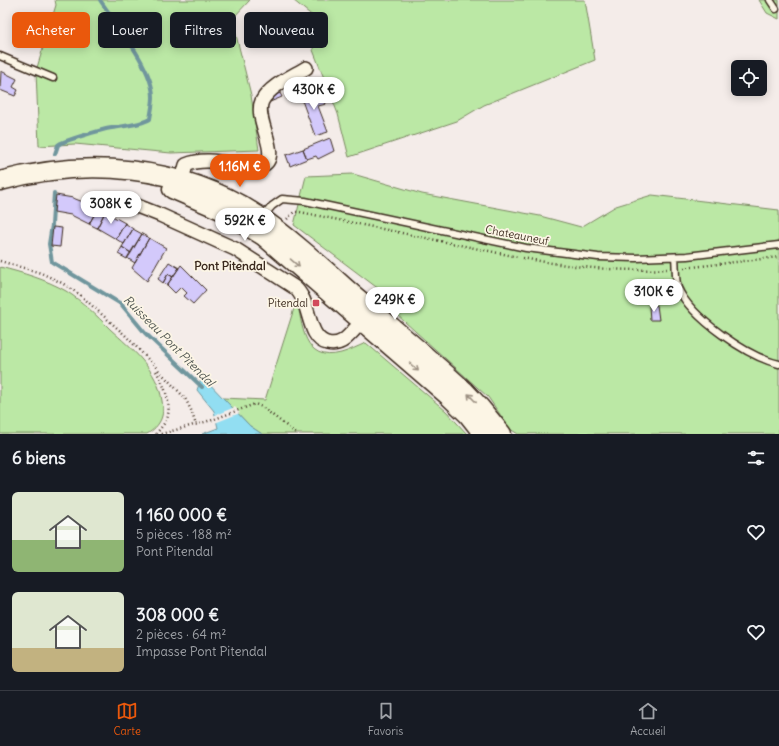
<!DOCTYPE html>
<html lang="fr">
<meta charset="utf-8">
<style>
body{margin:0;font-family:Delius,sans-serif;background:#20242c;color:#f1f3f6;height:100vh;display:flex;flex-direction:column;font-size:15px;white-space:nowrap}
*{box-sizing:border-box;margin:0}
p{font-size:13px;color:#9ea1a6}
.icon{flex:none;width:22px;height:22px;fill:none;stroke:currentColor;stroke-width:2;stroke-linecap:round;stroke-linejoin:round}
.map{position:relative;height:434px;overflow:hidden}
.panel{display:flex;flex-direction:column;background:#171b24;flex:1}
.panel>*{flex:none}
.hud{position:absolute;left:12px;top:12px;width:400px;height:36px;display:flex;gap:8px}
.fabs{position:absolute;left:731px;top:60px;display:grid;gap:8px}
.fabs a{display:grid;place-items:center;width:36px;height:36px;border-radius:6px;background:#171b24;box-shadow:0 2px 10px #0003;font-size:20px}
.price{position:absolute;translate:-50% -34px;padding:0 9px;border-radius:14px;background:#fff;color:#222;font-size:13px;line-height:26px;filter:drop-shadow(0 1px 2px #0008)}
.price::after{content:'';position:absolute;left:50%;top:24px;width:12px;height:9px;margin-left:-6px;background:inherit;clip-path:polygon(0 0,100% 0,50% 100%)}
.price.current{background:#ea580c;color:#fff}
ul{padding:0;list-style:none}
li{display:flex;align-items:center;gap:12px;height:100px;padding:0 12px}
li span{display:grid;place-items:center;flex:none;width:112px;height:80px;border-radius:6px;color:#555}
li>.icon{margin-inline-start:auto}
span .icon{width:48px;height:48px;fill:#fffc;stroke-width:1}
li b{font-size:17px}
h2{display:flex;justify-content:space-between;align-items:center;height:48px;padding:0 12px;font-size:17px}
.chip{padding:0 14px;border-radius:6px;background:#171b24;box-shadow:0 2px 10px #0003;font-size:14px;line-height:36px}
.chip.current{background:#ea580c;color:#fff}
.dock{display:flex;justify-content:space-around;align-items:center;height:56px;border-top:1px solid #363941;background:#171b24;font-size:11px;color:#9ea1a6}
.dock a{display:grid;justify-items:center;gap:2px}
.dock .current{color:#ea580c}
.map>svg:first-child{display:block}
.green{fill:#bbe8a5;stroke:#7b8962}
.water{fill:#92def2;stroke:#6f969d}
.pier{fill:#f4ece9}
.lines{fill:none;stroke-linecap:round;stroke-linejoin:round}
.stream{stroke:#6f969d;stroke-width:4}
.building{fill:#d3c9fb;stroke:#3b2a1e}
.service-casing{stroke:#3b2a1e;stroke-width:9}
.minor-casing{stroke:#3b2a1e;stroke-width:16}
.secondary-casing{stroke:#3b2a1e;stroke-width:21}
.path{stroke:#3b2a1e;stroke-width:2.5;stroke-dasharray:1 3;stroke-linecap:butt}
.service{stroke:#fcf5e5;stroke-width:6}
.minor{stroke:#fcf5e5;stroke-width:13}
.secondary{stroke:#fcf5e5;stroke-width:18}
.oneway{stroke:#9c9082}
.poi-dot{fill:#d1495b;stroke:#fcf5e5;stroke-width:1.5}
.labels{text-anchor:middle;stroke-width:3.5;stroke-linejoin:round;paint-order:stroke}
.street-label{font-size:11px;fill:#3b2a1e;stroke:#fcf5e5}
.poi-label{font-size:11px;fill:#3b2a1e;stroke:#fcf5e5;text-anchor:end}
.neighbourhood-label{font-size:12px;font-weight:bold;fill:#3b2a1e;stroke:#fcf5e5}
.water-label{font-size:12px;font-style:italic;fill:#515753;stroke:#fcf5e5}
</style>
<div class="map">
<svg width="779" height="434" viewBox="0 0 779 434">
<rect width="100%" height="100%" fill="#f4ece9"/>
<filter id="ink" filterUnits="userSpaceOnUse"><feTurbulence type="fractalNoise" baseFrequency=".025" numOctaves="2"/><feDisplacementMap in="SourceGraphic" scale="8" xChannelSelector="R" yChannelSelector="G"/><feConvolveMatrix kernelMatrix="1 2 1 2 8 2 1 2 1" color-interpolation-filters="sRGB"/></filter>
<g filter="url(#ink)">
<path class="green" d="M55 0H250L232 19 251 95 259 150 171 153 75 144 39 146 36 71 56 5Z
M293 0H585L595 60 484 105 457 121 349 157 338 114 313 50 315 18Z
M759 0H779V19L767 13Z
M353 174 422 194 540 216 581 227 616 206 652 195 779 210V434H518L510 429 488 397 395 313 400 305 294 225 306 176Z
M0 267C23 273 45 279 66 291 82 301 96 315 110 329 132 349 158 370 162 401 165 416 160 426 147 434H0Z
M297 299C302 324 303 363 341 353 349 351 358 346 366 343L446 411 467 434H262L250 426 223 398 265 400Z"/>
<path class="water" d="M202 376 250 426 262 434H202L218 428 214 411 197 390Z"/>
<path class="pier" d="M235 407 240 413 215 423 213 416Z"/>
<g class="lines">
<path class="stream" d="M55 154 58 145 61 143C76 137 91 133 106 129 119 126 139 126 150 119 151 112 153 104 153 97 153 68 116 24 100 0
M54 193 52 225 49 244 52 262 121 304 145 333 202 387"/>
</g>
<path class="building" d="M284 13 299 31 294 35 297 39 290 44 272 22Z
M1 71 17 79 13 87 18 90 15 96 0 90Z
M314 86 315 89 312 90 315 97 322 95 326 104 318 106 328 132 315 136 300 95 301 94 300 92Z
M280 93 282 97 270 102 269 98Z
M330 138 334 151 318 159 316 156 307 159 303 149Z
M303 149 307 159 290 166 286 155Z
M56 195 73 198 98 208 89 224 71 215 54 212Z
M98 208 105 212 97 228 89 224Z
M105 212 125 223 116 239 97 228Z
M125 223 133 229 124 244 116 239Z
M53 227 62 228 60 247 51 246Z
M133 229 142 234 131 253 122 247Z
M142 234 149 238 135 263 127 258Z
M149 238 166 248 147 281 132 268Z
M122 247 131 253 127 259 118 254Z
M169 262 179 268 173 277 168 274 163 283 158 279Z
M181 265 206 290 193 304 184 296 187 293 181 287 175 293 167 285Z
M168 274 173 277 167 285 163 283Z
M657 305 659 320H650L649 306Z"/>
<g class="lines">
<g class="service-casing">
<path id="service" d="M770 0 776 9
M0 56 53 78
M263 217 272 206 282 199 305 201 526 248 598 257 636 258 687 256 779 245
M675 257C676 266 675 279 678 288 691 318 748 357 779 364"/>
</g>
<g class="minor-casing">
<path id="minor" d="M182 180 186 165C204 157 224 163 243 166 249 167 256 168 261 166 284 157 253 120 262 101 270 86 291 77 306 68
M108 202 132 204 160 215 235 249 294 287C312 301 306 338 327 343 349 349 353 320 371 321"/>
</g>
<g class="secondary-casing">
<path id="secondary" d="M0 181C86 158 180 165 256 214 288 236 318 263 347 289 386 322 426 355 464 390L480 407 502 434
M172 189 223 211 263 236 447 395 468 415 483 434"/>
</g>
<path class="path" d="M287 219 294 212H300L518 257
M523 258C570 267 619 272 667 269
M0 261 41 273 62 283 79 294 125 335 185 398 191 410 196 425
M684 268 779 257
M156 434C160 429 164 424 167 419 172 404 164 384 156 371
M161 434 212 420 255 404 262 407 297 434"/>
<use href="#service" class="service"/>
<use href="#minor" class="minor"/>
<use href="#secondary" class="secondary"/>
</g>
<defs><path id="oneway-shaft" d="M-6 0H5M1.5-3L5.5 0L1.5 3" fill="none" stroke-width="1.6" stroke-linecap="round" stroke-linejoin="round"/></defs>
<g class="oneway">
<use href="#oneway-shaft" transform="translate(295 263) rotate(41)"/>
<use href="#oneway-shaft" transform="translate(414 367) rotate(41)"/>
<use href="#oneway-shaft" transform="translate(472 398) rotate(-134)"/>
</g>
</g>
<rect class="poi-dot" x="312" y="299" width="8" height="8" rx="2"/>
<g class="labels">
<g class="street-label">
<text transform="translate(517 235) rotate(11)" y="4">Chateauneuf</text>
</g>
<g class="poi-label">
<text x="308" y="307">Pitendal</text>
</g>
<g class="neighbourhood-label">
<text x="230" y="270">Pont Pitendal</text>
</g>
<g class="water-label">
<text transform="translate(169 341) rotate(45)" y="4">Ruisseau Pont Pitendal</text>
</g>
</g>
</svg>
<div class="fabs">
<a><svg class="icon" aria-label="locate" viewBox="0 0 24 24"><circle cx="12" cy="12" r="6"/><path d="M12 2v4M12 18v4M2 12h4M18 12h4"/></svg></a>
</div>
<b class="price" style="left:314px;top:111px">430K €</b>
<b class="price current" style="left:240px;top:188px">1.16M €</b>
<b class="price" style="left:111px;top:225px">308K €</b>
<b class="price" style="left:245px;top:242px">592K €</b>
<b class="price" style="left:654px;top:313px">310K €</b>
<b class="price" style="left:395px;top:321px">249K €</b>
<div class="hud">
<a class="chip current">Acheter</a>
<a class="chip">Louer</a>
<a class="chip">Filtres</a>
<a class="chip">Nouveau</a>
</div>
</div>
<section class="panel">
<h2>6 biens<svg class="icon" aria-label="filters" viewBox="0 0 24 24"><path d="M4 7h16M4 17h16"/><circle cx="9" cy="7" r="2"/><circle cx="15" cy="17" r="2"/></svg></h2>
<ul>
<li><span style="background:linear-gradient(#dfe7d0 60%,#8fb573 0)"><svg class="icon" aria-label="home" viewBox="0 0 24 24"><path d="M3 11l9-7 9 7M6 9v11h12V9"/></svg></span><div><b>1 160 000 €</b><p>5 pièces · 188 m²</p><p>Pont Pitendal</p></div><svg class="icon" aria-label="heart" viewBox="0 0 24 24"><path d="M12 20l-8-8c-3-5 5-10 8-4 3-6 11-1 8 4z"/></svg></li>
<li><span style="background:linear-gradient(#dfe7d0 70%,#c2b280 0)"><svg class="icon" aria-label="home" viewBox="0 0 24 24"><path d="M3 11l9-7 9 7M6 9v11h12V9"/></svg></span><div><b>308 000 €</b><p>2 pièces · 64 m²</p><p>Impasse Pont Pitendal</p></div><svg class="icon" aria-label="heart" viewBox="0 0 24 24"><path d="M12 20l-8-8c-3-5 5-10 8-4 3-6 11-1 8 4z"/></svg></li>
</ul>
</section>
<nav class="dock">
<a class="current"><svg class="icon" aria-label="map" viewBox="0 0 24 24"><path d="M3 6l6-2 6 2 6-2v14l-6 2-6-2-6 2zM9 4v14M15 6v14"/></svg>Carte</a>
<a><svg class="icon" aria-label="saved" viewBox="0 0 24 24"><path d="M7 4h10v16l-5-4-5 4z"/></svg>Favoris</a>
<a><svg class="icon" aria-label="home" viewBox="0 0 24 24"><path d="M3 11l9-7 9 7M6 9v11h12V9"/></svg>Accueil</a>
</nav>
